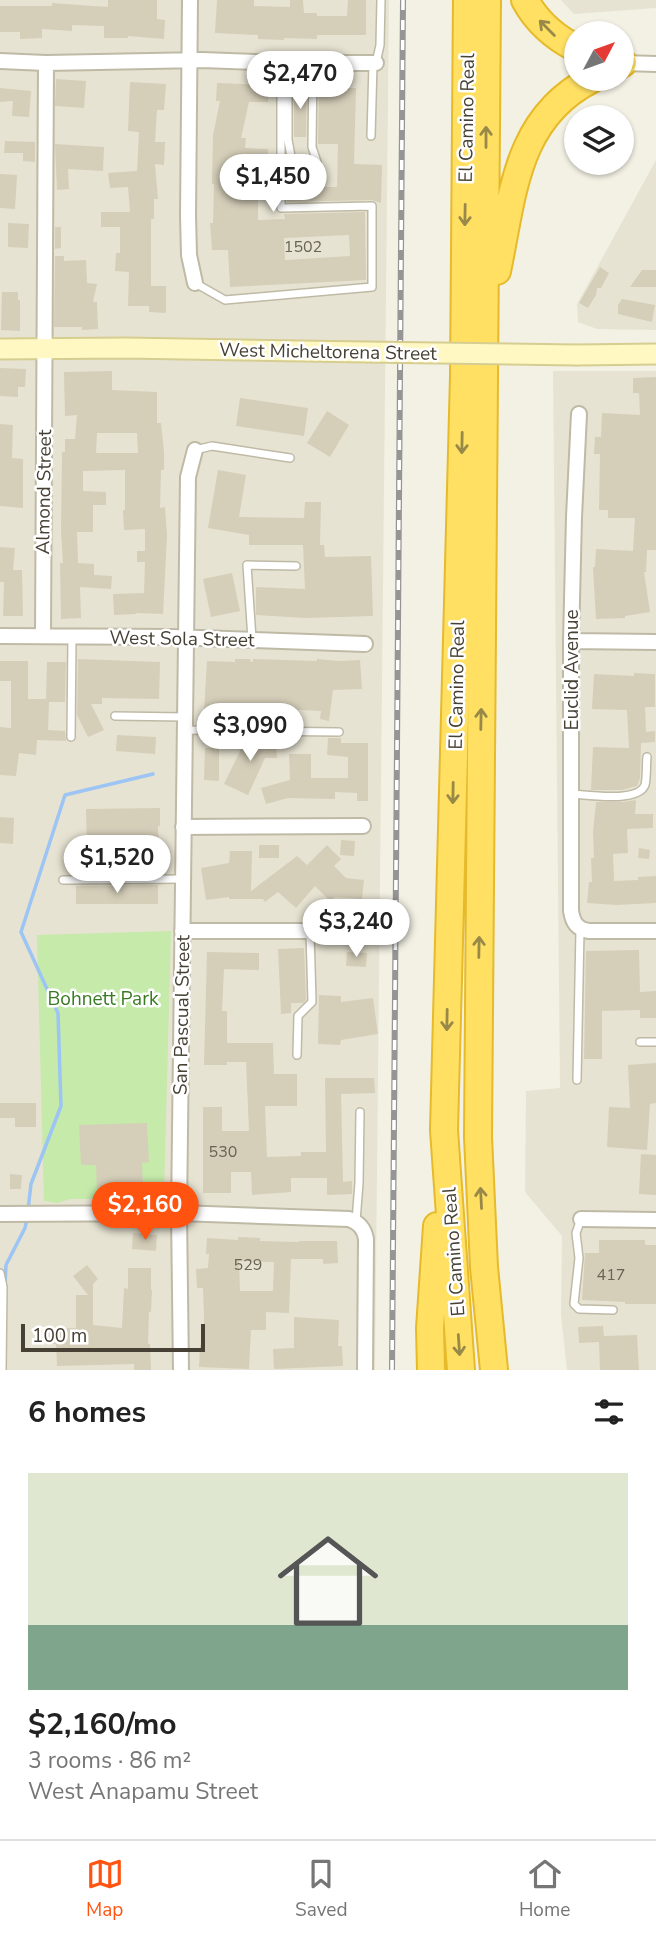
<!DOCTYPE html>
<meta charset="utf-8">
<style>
body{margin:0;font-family:"Nunito Sans",sans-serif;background:#f6f6f6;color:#222;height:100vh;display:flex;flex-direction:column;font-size:26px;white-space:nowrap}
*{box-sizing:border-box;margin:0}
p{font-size:23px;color:#767676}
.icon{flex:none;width:38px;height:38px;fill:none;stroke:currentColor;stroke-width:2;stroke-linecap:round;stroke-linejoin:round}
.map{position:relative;height:1370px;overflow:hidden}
.details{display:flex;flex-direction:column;background:#fff;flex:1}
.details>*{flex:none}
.needle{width:46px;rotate:49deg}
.tools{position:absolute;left:564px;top:21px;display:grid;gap:14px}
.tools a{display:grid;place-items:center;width:70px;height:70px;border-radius:50%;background:#fff;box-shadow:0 2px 5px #0004;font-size:35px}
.scale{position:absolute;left:21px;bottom:18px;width:184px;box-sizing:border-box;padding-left:7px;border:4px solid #464134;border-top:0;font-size:19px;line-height:24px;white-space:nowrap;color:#464134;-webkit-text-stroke:5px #fff;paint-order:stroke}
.price{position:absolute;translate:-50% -60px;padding:0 16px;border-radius:24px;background:#fff;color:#222;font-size:23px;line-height:46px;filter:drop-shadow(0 2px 4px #0008)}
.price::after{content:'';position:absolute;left:50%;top:42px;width:21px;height:16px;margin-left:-10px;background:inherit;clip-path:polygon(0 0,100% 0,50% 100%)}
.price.active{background:#ff530f;color:#fff}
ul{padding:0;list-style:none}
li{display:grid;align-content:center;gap:14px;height:371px;padding:0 28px}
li+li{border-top:2px solid #e0e0e0}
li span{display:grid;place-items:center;height:217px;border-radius:0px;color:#555}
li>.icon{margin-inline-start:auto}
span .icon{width:126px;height:126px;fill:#fffc;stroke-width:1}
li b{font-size:30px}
h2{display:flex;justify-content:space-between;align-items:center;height:84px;padding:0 28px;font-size:30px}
.tabs{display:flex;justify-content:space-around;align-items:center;height:98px;border-top:2px solid #e0e0e0;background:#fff;font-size:19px;color:#767676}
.tabs a{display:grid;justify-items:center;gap:4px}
.tabs .active{color:#ff530f}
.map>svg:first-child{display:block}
.residential{fill:#e7e3d2}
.green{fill:#c5eaaa}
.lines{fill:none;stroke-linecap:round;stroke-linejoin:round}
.stream{stroke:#9cc4f4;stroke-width:3.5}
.building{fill:#d5ceb9;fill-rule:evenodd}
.lane-casing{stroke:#bfbaa6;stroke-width:10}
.street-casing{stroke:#bfbaa6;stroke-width:18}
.secondary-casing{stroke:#d6cd91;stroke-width:23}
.highway-casing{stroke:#e6ba2b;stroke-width:30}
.lane{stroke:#fff;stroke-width:7}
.street{stroke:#fff;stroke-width:14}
.secondary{stroke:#fff8c2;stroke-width:19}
.highway{stroke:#ffe063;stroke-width:26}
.rail-casing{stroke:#959595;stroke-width:6}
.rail{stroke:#fff;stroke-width:3.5;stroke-dasharray:10;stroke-linecap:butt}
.secondary-bridge-casing{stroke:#d6cd91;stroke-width:23;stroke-linecap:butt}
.secondary-bridge{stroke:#fff8c2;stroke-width:19}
.oneway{stroke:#998949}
.labels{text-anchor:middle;stroke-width:5;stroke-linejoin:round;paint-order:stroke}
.number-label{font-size:16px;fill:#6a6455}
.street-label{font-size:19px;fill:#464134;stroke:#fff}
.park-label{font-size:19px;fill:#397a24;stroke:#fff}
</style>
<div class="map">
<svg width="656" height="1370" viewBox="0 0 656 1370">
<rect width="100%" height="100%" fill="#f3f1e4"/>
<path class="residential" d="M0 0H389L375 1370H0Z
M561 0H656V8L574 14Z
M656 160V330L597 329 578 322 577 304Z
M553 371H656V1370H567L561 1315 562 1236 525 1192 526 1091 560 1088Z"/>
<path class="green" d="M171 931 164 1194 160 1199H70L58 1203 44 1201 37 935Z"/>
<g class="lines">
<path class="stream" d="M28 1210 31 1184 61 1106 58 1013 21 932 65 795 153 774
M5 1286 6 1265 25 1228 27 1218"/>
</g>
<path class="building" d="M108 0H157V19L165 20 164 39 128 36V38H104V26L72 25V31L42 29V38L20 39V32H0V6H52V3L108 7Z
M217 0H254V6L290 7V0H303L304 13H317V16H347L348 0H366V35H317V39L284 38V40L258 39V35L215 33Z
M56 79 86 81 84 108 55 106Z
M130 82 166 84 164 110H157L155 142H165L164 165 155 164 158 199H154V219H151V286H166V313L149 312V306H128L129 272 115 271 116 253H120V227H101V212H130L128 187 110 188 108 173 137 171 139 132 128 131Z
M217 83 269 85 268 102H249L241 138H246L245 148 268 149V160L261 159 260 175H250V194H258V220L285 219 284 214 365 212 366 280 230 287 228 250H212L210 223H213L214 184H212L213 135 220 101H216ZM349 235 350 256 285 260 284 238Z
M319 84 333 85V88H356L354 164 382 165 381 203 372 200 287 202V187H337L338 144H318Z
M294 85H307L306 137H294Z
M0 88 31 91 29 117 12 116 13 101 0 102Z
M5 141 35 142V162L23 161V153H4Z
M55 144 104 147 103 171 68 169 69 189 57 190Z
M0 174 17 175 15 209 0 208Z
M8 223 29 224 28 248 8 247Z
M55 227H61V248L55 249Z
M55 256H64V261L86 260 87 283 97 284 93 302H97L98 329 82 330V327H54Z
M600 267 609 273 601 288H597L596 295 588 308 579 303Z
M642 270H656V287H630Z
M2 292H18V300H20V331L1 330Z
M622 299 655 305 652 322 618 314V305Z
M0 368 26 369 25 387H18V397L0 396Z
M112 371V390L157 392V423H161L164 452V470H161L160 508 165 507 167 535 163 614 136 613V614L114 615 113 594 144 593 145 562H137V551H145V529L124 530 123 510H125V470L83 471V491L106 492V505H93V532H77L78 563 94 564V575L112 576 111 589 80 587 81 618 61 619 60 563H63L61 531 62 452H65V439H75L77 415 65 416 64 372ZM97 433H137L138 453H96Z
M656 377V550H647L646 572H644L650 612 625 616V618L596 619 593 567H595L596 549 633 551 635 518H608V510H599L600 454H594L595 437H601L602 413 640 415 639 393H633V378Z
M240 398 308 408 304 436 236 426Z
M327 411 349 425 330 457 307 443Z
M0 424 13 425 12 458 23 459V508L0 506Z
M218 470 246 475 239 517 304 518 305 502H321L320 545H324L325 557 371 556 373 616 306 618 256 615V587L305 589 303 545H249V535L208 528Z
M0 547 15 548 13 570H22L23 616H3L4 582H0Z
M232 573 240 611 211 617 203 579Z
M78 659 160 662 159 699 102 698V704H91L104 730 88 737 77 715Z
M235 659H250L251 662H253V659L317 661V659L339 661 360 660 362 689 333 690 329 721 320 719 321 711 255 708 219 709V713L204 712 207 661 235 662Z
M0 661H28V699H46L47 662H66L65 702H49L48 730 65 731 66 741 37 740 36 755 19 753 16 776 0 775V727L11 728V681H0Z
M634 673 655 674V707H645L646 732 655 731V742L641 743 640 778 637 786 622 790H591L593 747 629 748 627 710 592 709 594 674 634 676Z
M117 735 156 737 155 754 116 751Z
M242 737H253V741H276L277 758H265L248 795 224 784 242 747Z
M328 738H341V743H368V801H357V793L335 792V799L288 798 266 804 261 788 290 780 289 754H311V778H348V757L327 755Z
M205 748H219V781L204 780Z
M636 800 635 814H653V828L627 829 628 853 613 854 614 881 638 880V877L656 876V903L617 905 587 903 589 882H592L591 858H594L593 832 596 802H623Z
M160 808V826H158L159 859H87L86 809Z
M0 817 14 818 13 844 0 843Z
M341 840 355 841 354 856 340 855Z
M259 845H279V858H259Z
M327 845 341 859 334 866 346 878 364 880 362 899 335 897 330 901 315 886 296 908 278 892 265 902 263 899H229V897L206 900 201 868 229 863 230 851H252L251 891 297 856 307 865Z
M639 848 650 850 649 859 638 858Z
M158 885V904H76V886Z
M304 948 306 1000 303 1003H291V1013L281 1014 278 949Z
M639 950 640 992 656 991V1018H640V1010L602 1011V1059H584L586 951Z
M207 952 259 953V970L224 969 222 1011H227V1043H273L274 1074H297V1106H265L267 1157 301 1156V1152H326L325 1078H374L375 1093 341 1094 343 1182 352 1181V1194L327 1195V1178H291V1192L252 1195 251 1172H231V1193H203V1107H222V1131H249L246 1062H227V1065H204Z
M347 952 367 953 366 967 346 966Z
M319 995 341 996V1002L373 998 378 1034 341 1040 340 1045 318 1044Z
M656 1063V1103L650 1104 647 1150 607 1147 609 1107 630 1108 628 1065Z
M0 1103H36V1127H15V1118H0Z
M147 1123 149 1162 142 1163 143 1187 97 1189 96 1165H81L79 1125Z
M641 1154 656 1155V1195L639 1194Z
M10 1174 22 1175 21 1189H10Z
M133 1233 157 1235 156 1251 132 1249Z
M238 1237 260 1238V1241L299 1242V1241H337L338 1263 323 1264V1259H291L289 1313 266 1312V1330H251L249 1369 199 1367 200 1345H204V1314L203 1288H197L196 1269 208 1268 209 1254H206L207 1238 238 1240ZM239 1261 274 1262 273 1291H240Z
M599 1240H645V1245H656V1304H625V1302L582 1300 585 1253H599Z
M87 1265 98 1279 93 1284V1325L122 1328 124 1288 128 1289V1268H151V1290H152L151 1312H149L148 1344H150L151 1370H134V1364L57 1366 56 1344H48V1329L76 1328V1295H88L73 1276Z
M294 1317 339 1320 338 1346H342L343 1366 274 1369 273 1349 294 1348Z
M603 1326 604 1336 637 1335 639 1370H600L599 1342 579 1343 578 1327Z"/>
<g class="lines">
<g class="lane-casing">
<path id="lane" d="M288 63V140L293 167
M313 63 312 147 317 162
M376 63 380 45 381 0
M371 136 373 64
M195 283 225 300 372 287V206L281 208V63
M195 450 212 446 290 458
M252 639 247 565 296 566
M115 716 185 717
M184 730 339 732
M71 737 72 637
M571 794C588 795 638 803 645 785 647 777 646 765 647 757
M63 880 183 879
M640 1042H656
M297 1055 298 1016 312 1002 310 931
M577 1080 580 930
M581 1219 576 1233 579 1258 574 1304 579 1309 613 1310
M356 1221 359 1183 360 1112
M0 1273 3 1287 2 1370"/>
</g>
<g class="street-casing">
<path id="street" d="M190 0 188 215 189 255 195 283
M0 61 46 63 202 60 281 63H376
M623 63 656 64
M579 414 574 517 571 641V911C573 923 577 929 589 931H656
M0 636 172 637 365 644
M43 636 46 63
M571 641 656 642
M183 827 363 826
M182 931H362
M0 1214 179 1213 349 1219C359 1223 364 1228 366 1239L365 1370
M581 1219 656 1220
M181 1370 179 1213 188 477 195 450"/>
</g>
<g class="secondary-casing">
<path id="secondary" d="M0 349 126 348 366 352
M577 355 656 354"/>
</g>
<g class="highway-casing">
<path id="highway" d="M487 0 478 1137 484 1267 494 1370
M525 0C537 22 554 37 576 48
M621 64 623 63
M497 271C513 196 515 118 592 79
M431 1370 430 1328 437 1226
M461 1370 444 1130 464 376 467 0"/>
</g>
<use href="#lane" class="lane"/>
<use href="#street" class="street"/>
<use href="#secondary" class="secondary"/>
<use href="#highway" class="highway"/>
<g class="rail-casing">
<path id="rail" d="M392 1370 403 0"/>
</g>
<use href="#rail" class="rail"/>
<g class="secondary-bridge-casing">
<path id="secondary-bridge" d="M366 352 577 355"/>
</g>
<use href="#secondary-bridge" class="secondary-bridge"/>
</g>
<defs><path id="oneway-shaft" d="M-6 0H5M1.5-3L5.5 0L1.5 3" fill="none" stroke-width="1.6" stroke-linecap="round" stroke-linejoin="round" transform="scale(1.75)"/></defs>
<g class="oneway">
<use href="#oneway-shaft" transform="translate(547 28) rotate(-135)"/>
<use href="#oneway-shaft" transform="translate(486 137) rotate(-90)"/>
<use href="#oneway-shaft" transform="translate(465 215) rotate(91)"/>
<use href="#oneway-shaft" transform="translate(462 443) rotate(91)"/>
<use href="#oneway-shaft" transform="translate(481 719) rotate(-89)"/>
<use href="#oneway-shaft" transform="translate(453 793) rotate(91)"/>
<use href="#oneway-shaft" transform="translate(479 947) rotate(-89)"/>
<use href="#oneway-shaft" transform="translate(447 1020) rotate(91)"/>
<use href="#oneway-shaft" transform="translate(481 1198) rotate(-93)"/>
<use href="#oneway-shaft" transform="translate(459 1345) rotate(86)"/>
</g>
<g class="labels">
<g class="number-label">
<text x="303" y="252">1502</text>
<text x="223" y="1157">530</text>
<text x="248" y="1270">529</text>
<text x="611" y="1280">417</text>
</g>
<g class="street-label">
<text transform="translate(466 118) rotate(-89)" y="7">El Camino Real</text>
<text transform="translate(328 351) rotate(1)" y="7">West Micheltorena Street</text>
<text transform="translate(43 492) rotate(-89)" y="7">Almond Street</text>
<text transform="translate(182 638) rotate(1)" y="7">West Sola Street</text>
<text transform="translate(571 670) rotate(-90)" y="7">Euclid Avenue</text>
<text transform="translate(456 685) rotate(-89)" y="7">El Camino Real</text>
<text transform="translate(181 1015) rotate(-89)" y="7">San Pascual Street</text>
<text transform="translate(453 1252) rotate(-94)" y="7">El Camino Real</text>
</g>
<g class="park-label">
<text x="103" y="1005">Bohnett Park</text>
</g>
</g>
</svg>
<div class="tools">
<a><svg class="needle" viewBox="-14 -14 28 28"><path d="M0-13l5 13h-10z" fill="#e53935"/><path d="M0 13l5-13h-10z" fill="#767676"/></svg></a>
<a><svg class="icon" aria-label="layers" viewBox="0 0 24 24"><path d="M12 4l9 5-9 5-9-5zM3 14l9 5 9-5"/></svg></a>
</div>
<div class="scale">100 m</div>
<b class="price" style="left:300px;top:111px">$2,470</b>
<b class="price" style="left:273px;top:214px">$1,450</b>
<b class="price" style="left:250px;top:763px">$3,090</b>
<b class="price" style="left:117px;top:895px">$1,520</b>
<b class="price" style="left:356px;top:959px">$3,240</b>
<b class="price active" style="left:145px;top:1242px">$2,160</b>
</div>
<section class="details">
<h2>6 homes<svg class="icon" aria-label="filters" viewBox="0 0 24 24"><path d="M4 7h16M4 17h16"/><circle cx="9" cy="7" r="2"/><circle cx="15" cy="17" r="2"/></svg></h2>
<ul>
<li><span style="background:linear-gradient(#dfe7d0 70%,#7fa58c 0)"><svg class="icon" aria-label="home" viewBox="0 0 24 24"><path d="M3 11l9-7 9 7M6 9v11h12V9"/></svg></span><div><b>$2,160/mo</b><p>3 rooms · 86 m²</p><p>West Anapamu Street</p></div></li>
</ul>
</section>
<nav class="tabs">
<a class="active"><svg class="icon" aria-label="map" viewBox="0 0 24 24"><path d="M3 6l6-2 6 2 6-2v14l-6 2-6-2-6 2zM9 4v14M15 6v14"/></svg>Map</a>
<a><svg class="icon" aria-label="saved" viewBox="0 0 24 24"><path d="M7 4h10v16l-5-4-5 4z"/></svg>Saved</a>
<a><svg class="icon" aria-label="home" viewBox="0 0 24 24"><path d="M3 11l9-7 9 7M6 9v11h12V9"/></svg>Home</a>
</nav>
